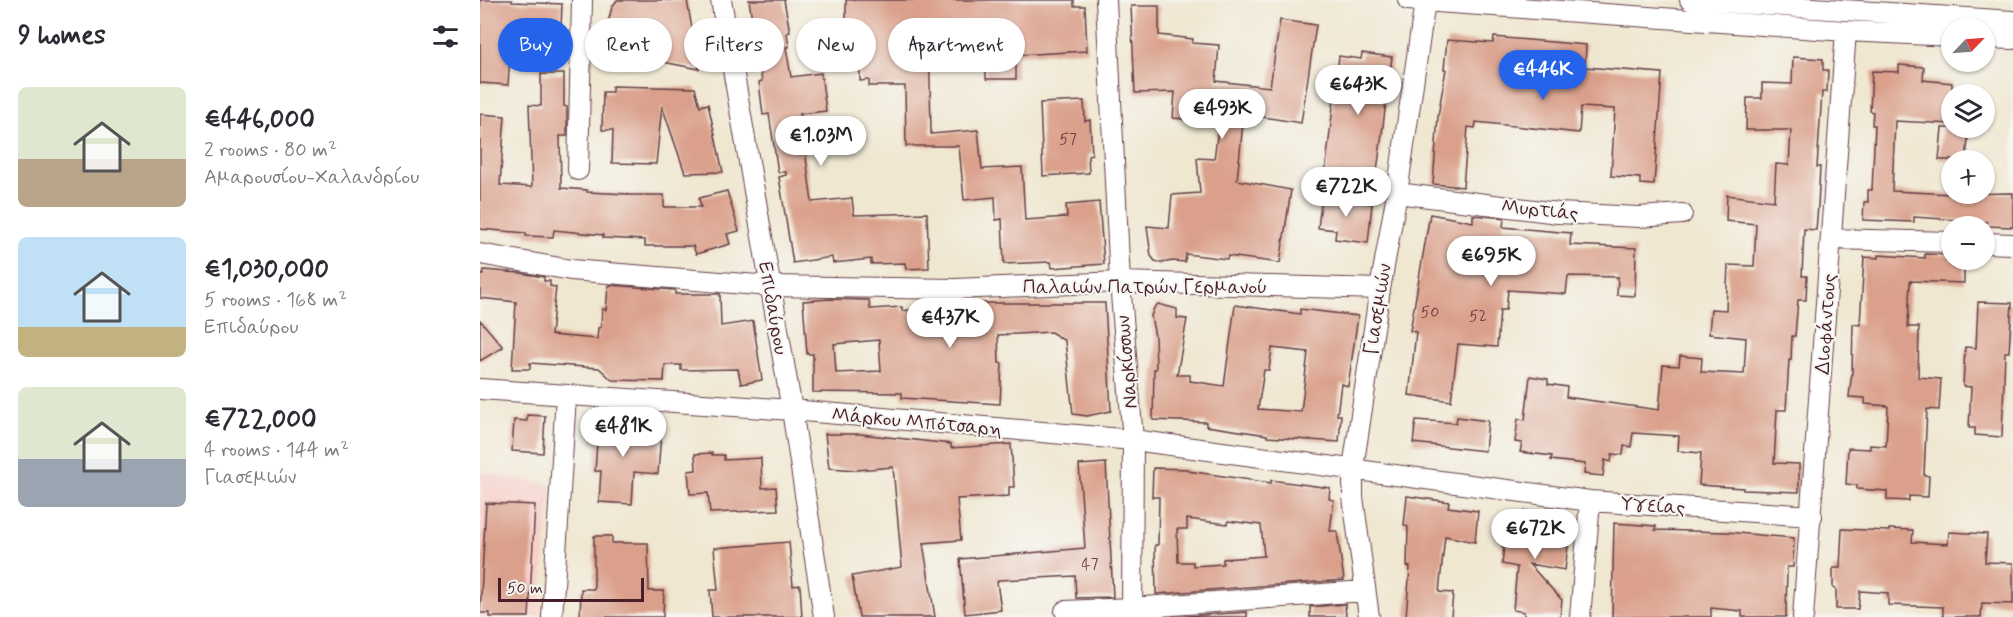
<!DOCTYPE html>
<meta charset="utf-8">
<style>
body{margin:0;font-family:Mynerve,sans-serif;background:#f2f2f3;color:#2b2b33;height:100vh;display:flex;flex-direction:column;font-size:22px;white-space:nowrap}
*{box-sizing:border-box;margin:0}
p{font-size:20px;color:#7c7c81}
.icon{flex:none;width:33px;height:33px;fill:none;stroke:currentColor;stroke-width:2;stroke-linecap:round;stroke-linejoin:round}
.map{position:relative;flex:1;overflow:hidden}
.details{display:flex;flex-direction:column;background:#fff;width:480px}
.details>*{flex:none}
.banner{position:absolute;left:18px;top:18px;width:570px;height:54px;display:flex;gap:12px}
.needle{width:39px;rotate:65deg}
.controls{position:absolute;left:1461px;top:18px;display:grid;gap:12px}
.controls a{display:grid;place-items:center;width:54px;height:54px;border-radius:50%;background:#fff;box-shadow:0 2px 4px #0004;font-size:30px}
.scale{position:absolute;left:18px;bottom:15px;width:146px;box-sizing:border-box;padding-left:6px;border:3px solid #4a1f2b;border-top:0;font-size:16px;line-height:21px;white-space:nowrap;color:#4a1f2b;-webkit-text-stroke:4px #f6f6f2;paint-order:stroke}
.price{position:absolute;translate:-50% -51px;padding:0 14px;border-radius:21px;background:#fff;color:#222;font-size:20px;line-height:39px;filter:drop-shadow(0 2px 3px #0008)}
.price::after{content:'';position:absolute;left:50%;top:36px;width:18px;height:14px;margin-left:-9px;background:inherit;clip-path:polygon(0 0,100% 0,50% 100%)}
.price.selected{background:#2563eb;color:#fff}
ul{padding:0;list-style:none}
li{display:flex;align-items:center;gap:18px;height:150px;padding:0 18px}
li span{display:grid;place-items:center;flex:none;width:168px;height:120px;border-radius:9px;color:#555}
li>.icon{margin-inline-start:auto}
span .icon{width:72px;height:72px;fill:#fffc;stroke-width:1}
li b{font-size:26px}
h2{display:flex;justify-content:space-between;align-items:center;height:72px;padding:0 18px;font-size:26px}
.chip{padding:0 21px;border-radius:27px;background:#fff;box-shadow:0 2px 4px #0004;font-size:21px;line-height:54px}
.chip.selected{background:#2563eb;color:#fff}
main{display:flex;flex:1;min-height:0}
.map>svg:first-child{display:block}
.built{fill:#f7d0ca}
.building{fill:#daa08b;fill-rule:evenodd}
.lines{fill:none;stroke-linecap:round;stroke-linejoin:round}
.minor-casing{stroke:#633d44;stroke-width:22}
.minor{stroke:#fff;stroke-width:20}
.labels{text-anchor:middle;stroke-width:4.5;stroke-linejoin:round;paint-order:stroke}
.number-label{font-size:16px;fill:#6e3f43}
.street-label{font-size:20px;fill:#4a1f2b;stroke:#f6f6f2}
</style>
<main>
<section class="details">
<h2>9 homes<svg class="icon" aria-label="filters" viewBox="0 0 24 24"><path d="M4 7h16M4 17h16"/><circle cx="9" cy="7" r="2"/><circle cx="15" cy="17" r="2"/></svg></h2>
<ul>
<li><span style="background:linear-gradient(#dfe7d0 60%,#b9a48a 0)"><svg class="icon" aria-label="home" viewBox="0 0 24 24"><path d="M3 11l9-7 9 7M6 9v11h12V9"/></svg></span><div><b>€446,000</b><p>2 rooms · 80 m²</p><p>Αμαρουσίου-Χαλανδρίου</p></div></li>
<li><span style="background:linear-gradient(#bfe0f5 75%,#c2b280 0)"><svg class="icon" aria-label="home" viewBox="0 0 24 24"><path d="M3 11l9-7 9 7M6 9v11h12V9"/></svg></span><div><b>€1,030,000</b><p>5 rooms · 168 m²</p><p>Επιδαύρου</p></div></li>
<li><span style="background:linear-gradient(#dfe7d0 60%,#9aa5b1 0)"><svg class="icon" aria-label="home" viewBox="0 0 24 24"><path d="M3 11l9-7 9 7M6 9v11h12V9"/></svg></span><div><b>€722,000</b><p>4 rooms · 144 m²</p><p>Γιασεμιών</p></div></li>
</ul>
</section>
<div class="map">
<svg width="1533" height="617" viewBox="0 0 1533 617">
<rect width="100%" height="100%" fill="#f6f6f2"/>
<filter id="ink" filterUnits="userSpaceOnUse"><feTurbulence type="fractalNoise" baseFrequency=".0167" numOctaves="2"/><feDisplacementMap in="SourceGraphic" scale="12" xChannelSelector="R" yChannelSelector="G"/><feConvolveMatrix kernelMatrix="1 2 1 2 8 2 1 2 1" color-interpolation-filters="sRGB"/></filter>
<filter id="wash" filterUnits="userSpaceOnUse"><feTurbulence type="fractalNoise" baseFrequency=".008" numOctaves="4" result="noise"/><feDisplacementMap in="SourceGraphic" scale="24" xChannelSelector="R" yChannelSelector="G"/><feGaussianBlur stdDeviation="1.35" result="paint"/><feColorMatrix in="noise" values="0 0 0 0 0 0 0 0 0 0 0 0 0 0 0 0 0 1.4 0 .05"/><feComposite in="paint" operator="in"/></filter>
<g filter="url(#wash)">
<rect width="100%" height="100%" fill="#f0e7d1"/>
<path class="built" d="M0 472 71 485 60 617H0Z"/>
<g id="blocks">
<path class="building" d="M0 0H32V2L82 4 81 29H69L67 69 48 68V57L30 56 28 85 0 83Z
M137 0H207L219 69 125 51 127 27 132 7Z
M269 0H304L310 32 307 33 309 47H306L311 77 341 73 346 111 320 114 332 202 372 198 374 215 447 213 449 268 426 269 425 263 391 264V259L353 263 352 257 313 263 299 177 306 175V172H298L289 114 283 115 279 82 282 81Z
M366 0H594V6H605L607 51 536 55V79H506V29L449 27 451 134 498 130 502 169 542 167 545 220 587 217 586 205 619 202 624 264 572 268 571 262 524 264 522 219 516 220 515 197 484 200 479 146H426L425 86H389V80L380 81V70H372L370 31H366Z
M651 6H679V35L713 39 712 43 739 45 736 81 790 87 800 20 836 25 821 123 764 114 757 180 811 190 800 263 748 256 747 259 706 254 705 262 693 261 681 263 675 261 671 256 667 226 689 228 692 195 720 193 717 158 734 159 739 122 693 118 695 92 655 93Z
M1014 37 1106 45 1105 67 1182 73 1174 185 1160 184V178L1131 176 1135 109 1101 107 1099 133 996 122 995 128 988 127 983 187 953 184 958 116 966 69H964L967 40 1013 43Z
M882 53 912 57 896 179 845 174 859 56 881 59Z
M1313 57 1343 59V70H1348L1347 92H1342L1337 167H1340L1338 206 1336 230 1324 229 1322 276H1327L1326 300H1318L1315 336H1312L1311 360H1309L1306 410H1297L1294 463 1319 464V492L1263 490V488L1219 485 1221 453 1198 451 1199 436 1153 433 1151 447 1144 446 1143 455 1132 454 1131 462 1125 460 1123 476 1104 474 1105 464 1071 460 1072 456 1040 452 1042 443 1035 442 1038 419 1045 420 1050 376 1068 379V384L1087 387 1086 397 1179 410 1183 365 1199 366 1200 356 1222 358 1221 372 1264 374 1266 338 1229 334 1231 309 1246 310 1248 265 1274 266 1276 224 1246 221 1247 195 1294 201 1296 164 1309 165 1311 130H1266L1267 98H1282V83L1312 84Z
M1419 65 1444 67 1443 80 1472 83V124L1415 121 1412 191 1472 194 1533 193V227L1506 226 1507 222 1434 217V222L1383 220 1384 202H1388V190H1392L1395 125H1392L1393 112 1390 111 1392 71 1419 72Z
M61 74H84V106L87 107V136H80L81 188 107 190V192L148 194V195H184V207H221L219 198 247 191 259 231 247 234 250 244 216 254 213 246H165V240L123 238V235L74 230 73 237 46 236V233L0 229V114L25 116 20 185 52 187 49 105 61 106Z
M132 86 215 88 220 106 228 104 243 172 205 173 182 106 176 164 132 163 133 130H122L123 92H132Z
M604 101 605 121 610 120 612 154 608 155 609 173 563 176 560 103Z
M1462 128H1489L1486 160H1459Z
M842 194 892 204 888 243 855 239 856 230 838 228Z
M950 214 993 222V215L1024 218 1023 227 1091 233 1090 245 1156 248 1155 296 1137 295 1138 277 1088 276 1086 294 1028 290 1026 310H1020L1017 347 978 344 971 401 929 395 936 332 930 331Z
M1445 254 1472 255V260H1484V283L1430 281 1428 327H1439L1438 377 1461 379 1459 410 1447 409 1444 475 1449 476 1448 497 1429 496V501L1407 500V491L1377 489V485L1366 484 1368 448 1390 449V445L1406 446 1408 406 1385 404V398L1369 397 1372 372 1373 324 1380 325 1384 257 1398 258V255L1445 258Z
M4 270 40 273 64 277V281H70V286L76 287 71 335 117 339 118 328 121 327 122 309 126 310 128 287 130 285 195 290V294H240L241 326 273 321 282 380 261 384 258 369 201 370V365H185L184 381 132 380 119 368 50 363V369H32L36 302 0 298V274L3 275Z
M350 299 389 300 390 309 422 307V311L488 301 489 303H625L631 411 607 416 593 414 585 341 571 332 518 335 519 363H522L520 404 422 398V393L333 392V354H327L323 301ZM399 340 401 371 356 373 354 344Z
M1498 302 1532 303 1529 352H1525L1522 437 1495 435V428H1489L1491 387 1483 386 1485 347 1496 348Z
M678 304 697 309V318L707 319 697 375H710V381L744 386 755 305 820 314V309L878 316 868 386 861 384 857 415H861L859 442 787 437V435L726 426V422L673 420 674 369H676L675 336 671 316 674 308ZM792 348 828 352 821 412 778 409 784 370H789Z
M0 320 23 347 0 361Z
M47 415 65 416 63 453 32 451 34 420 47 421Z
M977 417 1008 421 1005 451 933 443 936 420 976 423Z
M113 420 152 422 151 431 181 433 178 474 154 472 152 504 119 502 121 471H115L117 443H112Z
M345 434H380L471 444V448L531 444 534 487H529V496L477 499 481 540 443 543 455 617H379L372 576 422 567 413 467 377 470 349 468Z
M232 453V455H244V460L281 458 282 488 296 487 298 510 230 513 228 493 210 494 208 471 216 470 215 454Z
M626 463 633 597 596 598 595 576 519 580 517 582 521 610 485 614 480 559 605 548 599 465Z
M673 468 708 469V471L791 483V480L850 488 849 499 854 500 850 531H857L864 580 676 594 675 545H678L679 497H672ZM707 519 747 524 748 521 781 525 784 556 743 559V564L713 566V562H698L697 529H707Z
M927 496 969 502 968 507 998 511 995 542 965 536 959 592 973 593 971 617H926L930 567 927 566 928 527 924 525Z
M6 503 55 505 49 617H10V613H0Z
M1045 511 1086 517 1082 546H1088L1085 570 1049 564 1082 600 1080 617H1044V612L1033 610 1037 567 1022 564 1024 547H1022L1026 515 1044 517Z
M1134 523 1176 526 1175 530 1246 532 1314 538 1313 567H1307L1306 617H1262V611L1231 608V617H1132Z
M1362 529 1409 531V529L1433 530 1432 542 1468 544 1469 532 1507 534 1505 562 1533 563V604L1502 603 1501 617H1463V607L1408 605V593L1380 591 1378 609H1356V589L1353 588V568H1360Z
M114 536H132V543H168L169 591H184L183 617H100L101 589H114Z
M309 542 313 586 320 585 322 617H232L230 590H238L234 548Z
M865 604 866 617H830V607Z
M767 612V617H693Z"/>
</g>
</g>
<g filter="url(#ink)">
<use href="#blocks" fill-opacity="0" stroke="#633d44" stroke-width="1.5"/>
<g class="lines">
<g class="minor-casing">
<path id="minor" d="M241 0 312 410 344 617
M626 0 640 282 653 440 652 617
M928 0 1366 31 1472 36
M1210 0 1533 21
M1504 38 1533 39
M98 170 102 0
M917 193 1078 213 1159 217 1202 214
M1351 239 1472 242
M1504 243 1533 244
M0 254 91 270 290 286 475 289 640 282 900 289
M0 389 312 410 653 440 1110 501 1332 516
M585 611 651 608 884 591
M72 617 86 396
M889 617 873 497V468L900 289 917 193 945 2
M1100 617 1110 501
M1323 617 1366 31"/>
</g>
<use href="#minor" class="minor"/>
</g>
</g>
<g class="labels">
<g class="number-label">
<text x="588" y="144">57</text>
<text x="950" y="317">50</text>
<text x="998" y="321">52</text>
<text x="610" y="569">47</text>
</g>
<g class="street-label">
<text transform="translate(1060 209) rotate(6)" y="7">Μυρτιάς</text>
<text x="665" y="293">Παλαιών Πατρών Γερμανού</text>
<text transform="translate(294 308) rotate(80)" y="7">Επιδαύρου</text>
<text transform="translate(897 309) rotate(-81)" y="7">Γιασεμιών</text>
<text transform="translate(1345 324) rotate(-86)" y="7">Διοφάντους</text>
<text transform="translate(646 362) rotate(-95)" y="7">Ναρκίσσων</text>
<text transform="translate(437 421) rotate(5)" y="7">Μάρκου Μπότσαρη</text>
<text transform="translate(1173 505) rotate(4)" y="7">Υγείας</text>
</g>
</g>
</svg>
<div class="controls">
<a><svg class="needle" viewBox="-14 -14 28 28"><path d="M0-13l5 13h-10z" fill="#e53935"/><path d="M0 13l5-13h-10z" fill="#7c7c81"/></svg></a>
<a><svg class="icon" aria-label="layers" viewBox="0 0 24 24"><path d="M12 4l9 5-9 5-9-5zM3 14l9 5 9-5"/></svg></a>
<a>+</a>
<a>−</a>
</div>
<div class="scale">50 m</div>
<b class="price selected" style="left:1063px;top:101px">€446K</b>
<b class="price" style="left:878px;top:116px">€643K</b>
<b class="price" style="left:742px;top:140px">€493K</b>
<b class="price" style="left:341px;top:167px">€1.03M</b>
<b class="price" style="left:866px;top:218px">€722K</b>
<b class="price" style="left:1011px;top:287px">€695K</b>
<b class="price" style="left:470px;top:349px">€437K</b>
<b class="price" style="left:143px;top:458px">€481K</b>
<b class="price" style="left:1055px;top:560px">€672K</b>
<div class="banner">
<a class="chip selected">Buy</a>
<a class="chip">Rent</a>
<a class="chip">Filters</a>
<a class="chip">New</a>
<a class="chip">Apartment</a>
</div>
</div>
</main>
